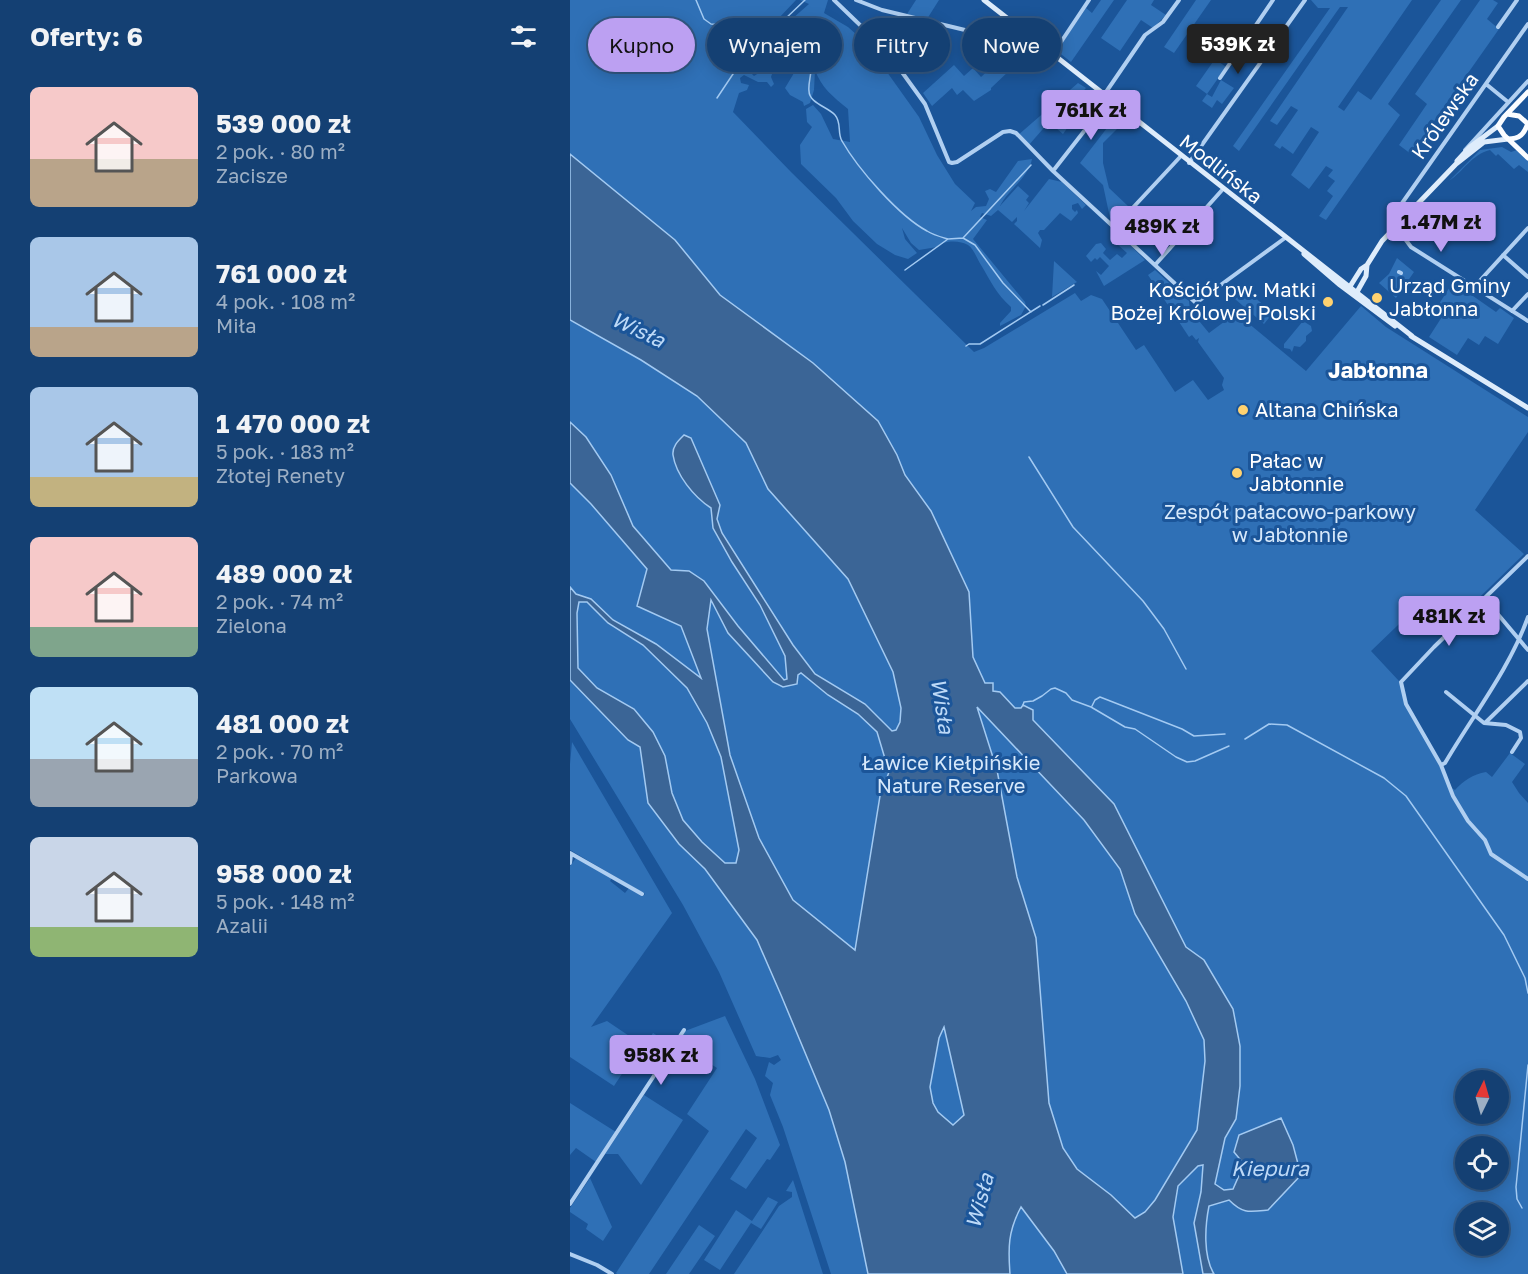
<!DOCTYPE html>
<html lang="pl">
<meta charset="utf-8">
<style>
body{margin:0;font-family:"Golos Text",sans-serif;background:#214b7b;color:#f1f3f6;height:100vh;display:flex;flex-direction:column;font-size:22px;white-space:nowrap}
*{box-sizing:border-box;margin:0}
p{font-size:20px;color:#9dafc4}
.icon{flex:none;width:33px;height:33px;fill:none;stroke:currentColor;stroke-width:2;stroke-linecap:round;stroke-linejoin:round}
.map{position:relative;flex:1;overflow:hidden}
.side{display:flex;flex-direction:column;background:#144073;width:570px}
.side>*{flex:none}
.hud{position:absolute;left:18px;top:18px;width:570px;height:54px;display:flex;gap:12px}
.needle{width:39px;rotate:5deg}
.tools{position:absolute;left:885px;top:1070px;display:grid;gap:12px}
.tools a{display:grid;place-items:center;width:54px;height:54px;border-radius:50%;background:#144073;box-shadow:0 3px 15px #0003,0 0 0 2px #335985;font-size:30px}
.price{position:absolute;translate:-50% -51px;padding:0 14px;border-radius:6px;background:#bca0f2;color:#111;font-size:20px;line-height:39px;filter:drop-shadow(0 2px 3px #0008)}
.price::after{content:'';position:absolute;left:50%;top:36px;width:18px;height:14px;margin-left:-9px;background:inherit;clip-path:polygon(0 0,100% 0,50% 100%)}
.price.on{background:#222;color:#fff}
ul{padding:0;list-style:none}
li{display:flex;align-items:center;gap:18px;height:150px;padding:0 30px}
li span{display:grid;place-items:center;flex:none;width:168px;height:120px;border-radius:9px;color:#555}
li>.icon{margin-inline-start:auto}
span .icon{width:72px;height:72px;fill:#fffc;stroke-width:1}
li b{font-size:26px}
h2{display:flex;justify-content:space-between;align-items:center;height:72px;padding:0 30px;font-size:26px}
.tag{padding:0 21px;border-radius:27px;background:#144073;box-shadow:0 3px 15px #0003,0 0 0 2px #335985;font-size:21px;line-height:54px}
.tag.on{background:#bca0f2;color:#111}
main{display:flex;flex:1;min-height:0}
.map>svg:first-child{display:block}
.green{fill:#2f70b6;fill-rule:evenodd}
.water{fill:#3b6596;stroke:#a3caf2;stroke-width:1.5;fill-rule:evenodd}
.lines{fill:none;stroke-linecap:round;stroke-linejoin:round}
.stream{stroke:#a3caf2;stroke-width:1.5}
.street{stroke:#b0cff1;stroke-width:4}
.secondary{stroke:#deecfb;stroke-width:5}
.primary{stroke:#fafcff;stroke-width:5}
.poi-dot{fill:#ffd270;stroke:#1b5599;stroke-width:2}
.labels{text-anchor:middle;stroke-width:6;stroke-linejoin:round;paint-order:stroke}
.street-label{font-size:20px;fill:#fff;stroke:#1b5599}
.poi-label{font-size:20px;fill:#fff;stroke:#1b5599;text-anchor:start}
.park-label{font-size:20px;fill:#d7e9fb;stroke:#1b5599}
.water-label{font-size:21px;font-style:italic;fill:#bdd9f7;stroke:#1b5599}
.quarter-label{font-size:22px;font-weight:bold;fill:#fff;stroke:#1b5599}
</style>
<main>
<section class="side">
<h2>Oferty: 6<svg class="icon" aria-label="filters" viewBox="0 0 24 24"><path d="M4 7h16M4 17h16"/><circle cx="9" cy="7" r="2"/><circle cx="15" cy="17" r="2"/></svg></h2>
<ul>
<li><span style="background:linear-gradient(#f6c9c9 60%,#b9a48a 0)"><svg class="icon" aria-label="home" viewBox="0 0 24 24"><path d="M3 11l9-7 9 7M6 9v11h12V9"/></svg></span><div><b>539 000 zł</b><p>2 pok. · 80 m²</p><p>Zacisze</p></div></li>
<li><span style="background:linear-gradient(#a9c7e8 75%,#b9a48a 0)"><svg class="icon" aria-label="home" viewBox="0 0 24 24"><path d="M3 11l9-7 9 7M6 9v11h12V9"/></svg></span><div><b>761 000 zł</b><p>4 pok. · 108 m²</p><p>Miła</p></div></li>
<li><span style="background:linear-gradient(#a9c7e8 75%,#c2b280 0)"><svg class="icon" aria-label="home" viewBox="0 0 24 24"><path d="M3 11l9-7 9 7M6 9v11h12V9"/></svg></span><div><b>1 470 000 zł</b><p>5 pok. · 183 m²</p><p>Złotej Renety</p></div></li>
<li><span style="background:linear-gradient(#f6c9c9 75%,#7fa58c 0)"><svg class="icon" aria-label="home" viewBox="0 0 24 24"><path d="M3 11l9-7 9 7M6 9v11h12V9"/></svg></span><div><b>489 000 zł</b><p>2 pok. · 74 m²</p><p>Zielona</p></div></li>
<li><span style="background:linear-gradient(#bfe0f5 60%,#9aa5b1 0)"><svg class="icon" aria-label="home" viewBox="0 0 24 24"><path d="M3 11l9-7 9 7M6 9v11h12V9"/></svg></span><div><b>481 000 zł</b><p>2 pok. · 70 m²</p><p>Parkowa</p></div></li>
<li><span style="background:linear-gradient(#c9d6e8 75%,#8fb573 0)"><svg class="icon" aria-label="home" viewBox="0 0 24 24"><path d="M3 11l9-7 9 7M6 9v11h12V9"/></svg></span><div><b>958 000 zł</b><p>5 pok. · 148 m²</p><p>Azalii</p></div></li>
</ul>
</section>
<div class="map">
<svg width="958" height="1274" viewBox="0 0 958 1274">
<rect width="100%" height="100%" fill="#1b5599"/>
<path class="green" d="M0 0H226L208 19 214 26 239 4 230 0H258L254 13 278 27 297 44 349 117 367 155 385 184 405 203 401 211 406 207 416 206 419 199 415 191 420 189 426 192 448 161 462 159C459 177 438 190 430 206L448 186 459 196 456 200 459 203 454 211 479 179 492 182 516 205 512 209 508 203 502 205V209L505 212 507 210 508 213 501 221 490 213 474 230H470L468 233 472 240 470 248 444 224 447 221V217L442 222 428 210 421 216 412 213 410 217 417 220 403 239 455 302 456 306 451 315 430 326V323L441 311V307C427 295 420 280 411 265 407 259 404 249 398 245 390 240 373 240 367 247L349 250 341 243 332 228 335 239 347 253 338 259 325 255 307 244 283 221 266 198 231 164 230 145 242 127 237 122 236 109 243 105 251 114 263 139 280 142 278 109C263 97 251 87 245 70L244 90 240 103 234 106 233 102 220 95 215 88 227 68 221 60 204 50 199 57 176 63 174 66 184 76 195 69 203 71 201 77 204 84 201 87 197 82H188L174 75 170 78 171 83 179 85 177 90 169 93 163 112 221 172 404 352 414 348 505 293 511 301 521 295 532 299 566 350 574 345 605 392 623 380 638 400 654 390 652 385 654 378 628 342 629 338 626 340 622 335 619 337 578 275 585 270 619 301 620 310 639 333 666 313 736 371 791 306 816 327 958 417V432L905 510 954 554 879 627 852 602 801 651 829 681 836 704 871 768 878 786 885 790C893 781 903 774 916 772L922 777 940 753 955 764 942 782 949 793 958 803V1274H261L213 1127 200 1095 203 1083 195 1076 199 1062 204 1065 211 1060 208 1055 200 1058 186 1056 149 972 113 905 0 719V680L9 690 0 648ZM896 1080H928V1113H896ZM896 1146H928V1179H896ZM896 1212H928V1245H896Z
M346 0H369L357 19 337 14Z
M531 0H544L501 62 487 51 516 8 522 13Z
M557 0H584L581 5 596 15 583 28 571 20 550 51 531 38Z
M626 0H641L604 53 594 47Z
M741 0H842L768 107 774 111 788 91 801 100 871 0H891L818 104 830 115 756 220 749 216 763 196 757 191 765 181 758 176 763 170 756 166 739 189 721 175 749 132 741 127 723 154 712 146 710 149 704 145 728 110 721 106 707 125 700 121 778 7H770L765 14 669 151 663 146 760 8H748Z
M910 0H923L928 3 917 19 929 29 841 154 829 145 857 104 845 94Z
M445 46 458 50V53L421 88V90L404 101 393 90 387 95 382 88 362 106 353 93 384 65 394 76 403 68 411 77Z
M645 59 656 67 637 94 642 97 651 80 664 88 652 104 647 100 642 108 632 101 637 94 626 86Z
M508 83 516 88 502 103 508 109 494 124 498 127 493 134 479 122 458 146 447 136Z
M547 115 555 121 533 143V163L539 188 558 206 544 221 540 218 533 185 510 163Z
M932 147 941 152 947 150 958 161V172L949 165 944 169 928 154 926 156 920 150C901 155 894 171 879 181L910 150Z
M555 240 575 260 534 286 526 271 531 275 539 266 530 257 527 260 525 258 521 262 516 256 526 244 531 243 536 249 533 253 540 260 547 254 552 258 557 253 547 244Z
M827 258 844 272 826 298 809 283 819 274Z
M484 261 507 282 482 297Z
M885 279 894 285 903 296 926 312 930 308 944 318 928 344 915 336 909 345 898 338 887 355 859 337 877 309 869 304Z
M675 289 703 313 694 324 665 299Z
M733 321 741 326 742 331 736 336V341L730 347 724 346 722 352 720 349 714 348V344Z
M2 742 102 913 21 1027 37 1021 74 1046 83 1033 102 1045 83 1075 61 1060 44 1086 0 1057V866L6 858 42 878 40 881 55 893 59 888 73 896 75 894 0 850V764Z
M155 1016 185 1079 210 1145 200 1160 197 1159 176 1189 160 1179 187 1138 176 1129 79 1274H47L46 1273 139 1131 117 1114 147 1068 108 1043 115 1031Z
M74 1095 113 1120 71 1185 48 1154H35Z
M0 1103 46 1132 26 1162 6 1148 0 1155Z
M20 1178 42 1227 33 1241 16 1229 18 1224 0 1212V1208Z
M223 1180 253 1274H164L209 1206 222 1197V1192L216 1191Z
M198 1197 208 1202 191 1229 181 1223 150 1270 134 1260 166 1210 182 1221Z
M129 1225 145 1236 119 1274H96Z"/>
<path class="water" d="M0 154 105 240 150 295 243 363 308 421 327 455 335 475 361 511 399 592 403 657 415 683H423V691L430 692 445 708H451L453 705 463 710V720L544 804 616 947 634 960 663 1009 670 1046V1086L666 1119 655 1138 645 1184 654 1190 663 1189 674 1164 664 1152 669 1135 711 1118 723 1145 731 1175 698 1210C679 1212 673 1214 659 1200L639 1206C635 1226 633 1256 644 1274H633L624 1223 631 1192 633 1165 628 1166 608 1186 603 1217 613 1274H497L484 1251 451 1207C438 1231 438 1248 440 1274H298L275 1162 259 1110 211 995 187 940 135 869 109 844 78 803 70 747 58 740 0 680V587L6 594 21 599 43 620 86 644 131 678 111 626 67 606 77 569 21 504 0 483V422L16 437 41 475 63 526 101 570 119 571 134 581 168 626 214 680 217 679 215 656 190 605 162 562 143 528 141 508C124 497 106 475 103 455 102 446 109 440 114 435L121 438 150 505 147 519 152 533 223 645 245 674 295 704 322 731 326 730 330 722 331 708 323 672 278 579 198 489 176 443 127 396 71 360 0 320ZM141 600 158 633 203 682 213 687 227 684 228 675 231 673 258 695 288 714 307 732 319 772 310 796 285 950 223 900 189 838 160 755 137 629ZM9 602H17L38 623 73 645 117 688 137 723 151 757 169 850 166 863H155L132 842 113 820 102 793 95 756 83 732 64 709 27 688 8 668 7 613ZM407 707 514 820 550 869 565 914 616 1001 634 1040 635 1061 627 1130 585 1200 575 1212 565 1218 541 1195 507 1169 493 1148 479 1103 466 938 447 877 427 770ZM374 1027 394 1115 383 1125 368 1112 363 1103 360 1087 369 1038Z"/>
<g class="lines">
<path class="stream" d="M126 0 134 19 141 24 154 25 164 42 180 51
M183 50C203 48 227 52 241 69 241 76 238 84 239 91 239 103 258 107 265 115 272 123 267 133 272 141 288 169 329 216 357 231 363 235 371 237 378 239
M147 98 173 59 235 0
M393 238 405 245 433 283 461 312
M335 270 378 239 393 238 461 165
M473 305 504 285
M396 346 399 344H410L470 306
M459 457 503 527 573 601 594 629 616 669
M453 705 454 702 463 701 472 696 481 689 485 688 496 693 502 700 521 707 555 727 565 729 606 757 617 762 625 761 659 746
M522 706 525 700 530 697 612 729 624 736 655 734
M675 739 699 724 717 725 814 778 836 796 934 935 955 978 958 993
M952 1208 947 1199 946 1187 958 1065"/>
<path class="street" d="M264 0 316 50 355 104 379 162 382 163 387 162 433 132 440 131 446 133 483 171 626 303 715 238
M286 0 312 10 424 37 438 34 447 27
M958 24 823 216 830 232 841 247 958 321
M928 27 947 0
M483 54 519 0
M650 78 703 0
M916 84 938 102
M534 95 575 35 593 22 609 0
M895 150 958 81
M619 163 735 0
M483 171 522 121 532 118 535 106 539 99
M544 228 611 156
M933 255 958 277
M585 265 653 189
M829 272 831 273
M905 286 958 228
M942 311 958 294
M958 556 864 647 831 682 836 704 871 765 883 796 898 821 915 840 921 854 958 879
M915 599 958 650
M876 692 914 723 936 725 950 732 951 738 942 752
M916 722 958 681
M871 765 875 763C903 715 939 670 958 617
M0 853 72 894
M0 863 1 854
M0 1204 114 1030
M0 1254 27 1265 42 1274"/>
<path class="secondary" d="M414 0 842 336
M887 161 900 147 928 126
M734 254 770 285 825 326
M779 288 791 269 797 265
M787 292 796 276 797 265 812 241 886 164 914 142 938 139
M841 336 958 408"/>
<path class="primary" d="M958 92 934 117 928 126 934 135 958 158
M937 114 949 116 958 124
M938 139C950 139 954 134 958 123"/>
</g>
<g class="poi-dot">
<circle cx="807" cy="298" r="6"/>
<circle cx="758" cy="302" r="6"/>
<circle cx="673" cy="410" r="6"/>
<circle cx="667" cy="473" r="6"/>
</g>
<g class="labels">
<g class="street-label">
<text transform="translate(875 116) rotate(-55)" y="7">Królewska</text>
<text transform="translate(651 169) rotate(38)" y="7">Modlińska</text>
</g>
<g class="poi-label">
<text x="819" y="293">Urząd Gminy<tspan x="819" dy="23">Jabłonna</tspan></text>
<text x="746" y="297" text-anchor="end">Kościół pw. Matki<tspan x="746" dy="23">Bożej Królowej Polski</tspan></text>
<text x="685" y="417">Altana Chińska</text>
<text x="679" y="468">Pałac w<tspan x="679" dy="23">Jabłonnie</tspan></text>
</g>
<g class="park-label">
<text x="720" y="519">Zespół pałacowo-parkowy<tspan x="720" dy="23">w Jabłonnie</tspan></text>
<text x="381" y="770">Ławice Kiełpińskie<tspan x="381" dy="23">Nature Reserve</tspan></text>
</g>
<g class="water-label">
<text transform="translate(68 330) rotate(25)" y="7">Wisła</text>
<text transform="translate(372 706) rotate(81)" y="7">Wisła</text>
<text x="700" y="1176">Kiepura</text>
<text transform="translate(410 1201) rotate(-75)" y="7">Wisła</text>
</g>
<g class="quarter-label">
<text x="808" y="378">Jabłonna</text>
</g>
</g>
</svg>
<div class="tools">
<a><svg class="needle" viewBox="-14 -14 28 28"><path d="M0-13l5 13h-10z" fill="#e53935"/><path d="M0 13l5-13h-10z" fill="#9dafc4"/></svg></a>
<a><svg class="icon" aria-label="locate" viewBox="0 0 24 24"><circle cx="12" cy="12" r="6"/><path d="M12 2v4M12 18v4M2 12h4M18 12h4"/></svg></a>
<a><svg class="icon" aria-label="layers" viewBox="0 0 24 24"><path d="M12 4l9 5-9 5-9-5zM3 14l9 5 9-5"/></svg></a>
</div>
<b class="price on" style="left:668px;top:75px">539K zł</b>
<b class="price" style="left:521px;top:141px">761K zł</b>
<b class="price" style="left:871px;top:253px">1.47M zł</b>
<b class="price" style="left:592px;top:257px">489K zł</b>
<b class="price" style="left:879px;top:647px">481K zł</b>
<b class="price" style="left:91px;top:1086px">958K zł</b>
<div class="hud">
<a class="tag on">Kupno</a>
<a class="tag">Wynajem</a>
<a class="tag">Filtry</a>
<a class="tag">Nowe</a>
</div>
</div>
</main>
